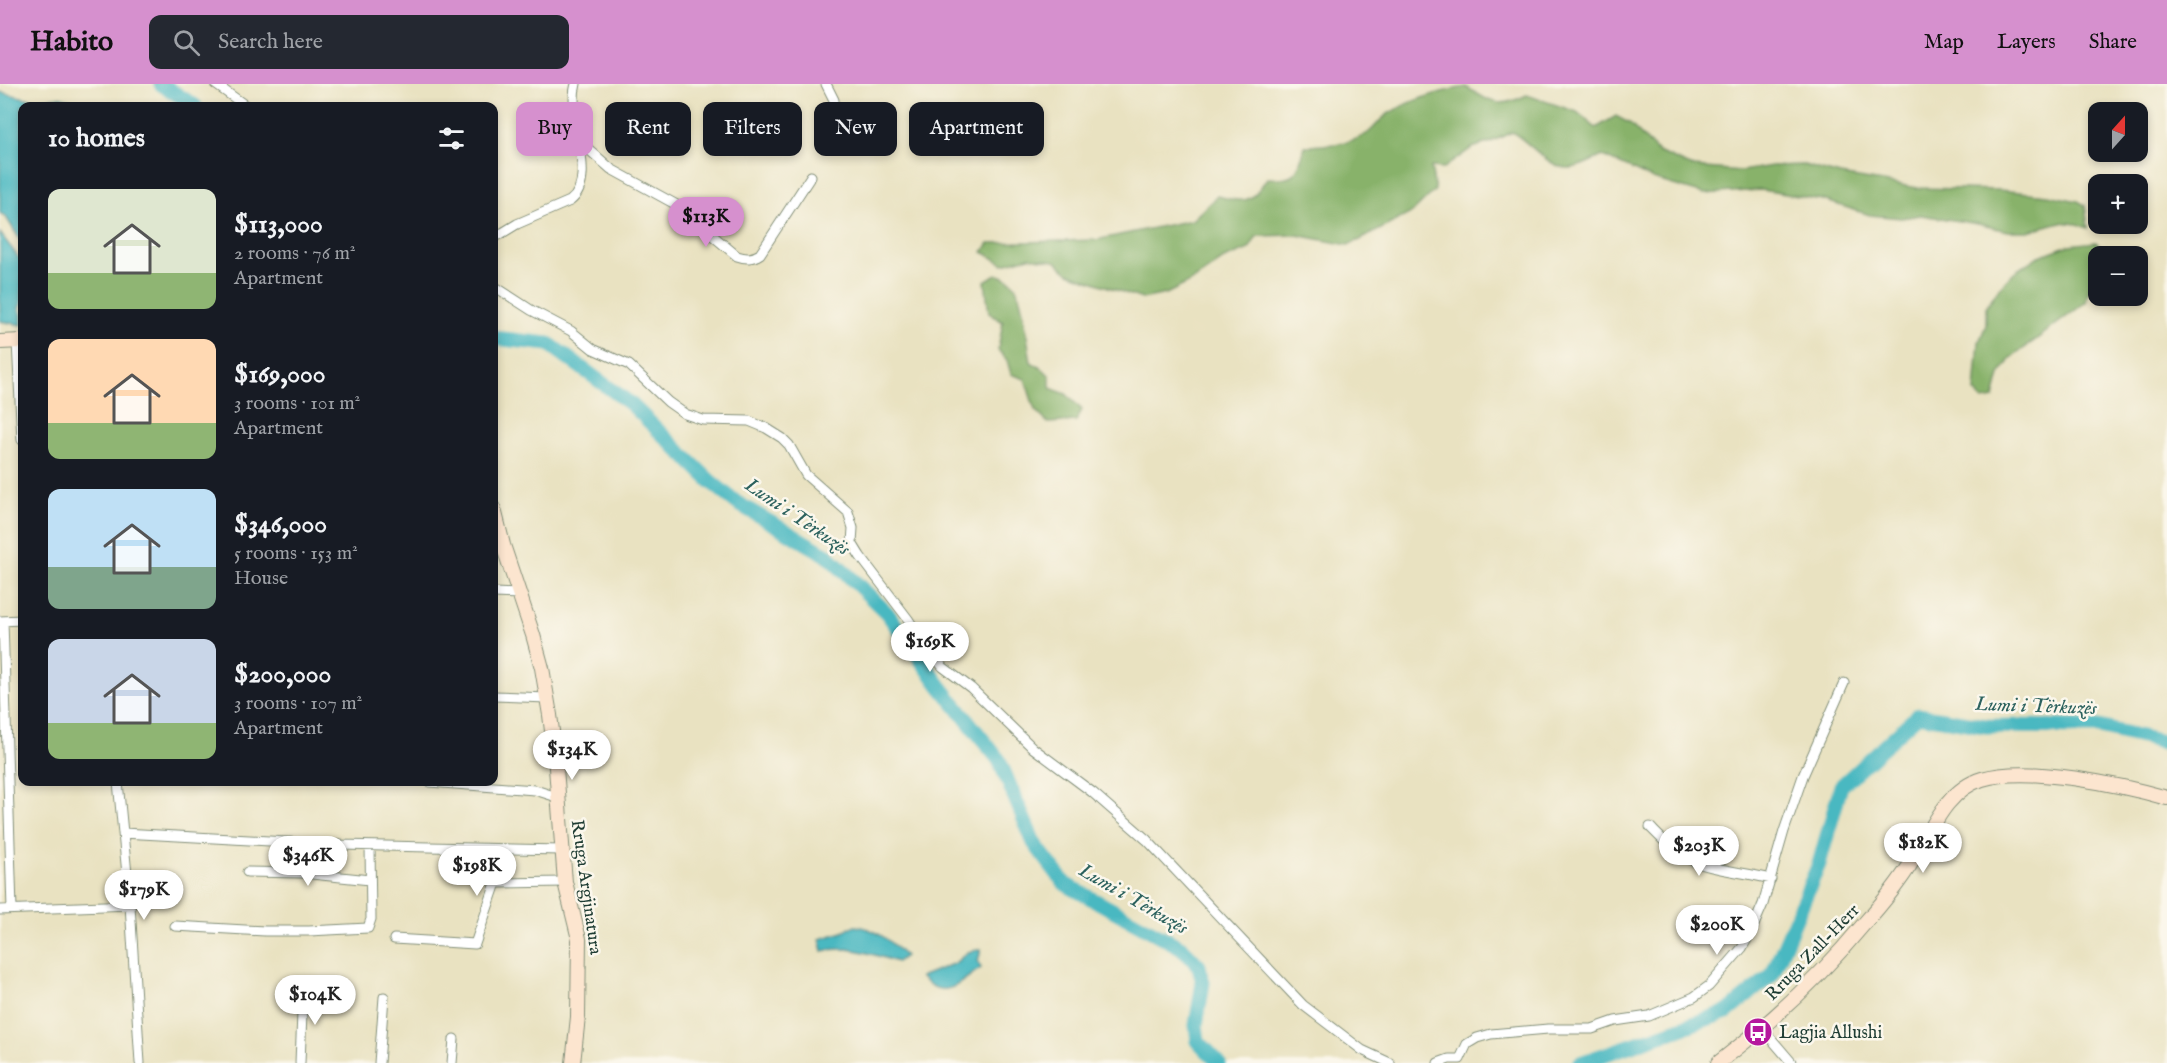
<!DOCTYPE html>
<meta charset="utf-8">
<style>
body{margin:0;font-family:"IM FELL English",serif;background:#242831;color:#f1f3f6;height:100vh;display:flex;flex-direction:column;font-size:22px;white-space:nowrap}
*{box-sizing:border-box;margin:0}
p{font-size:20px;color:#9ea1a6}
.icon{flex:none;width:33px;height:33px;fill:none;stroke:currentColor;stroke-width:2;stroke-linecap:round;stroke-linejoin:round}
.map{position:relative;flex:1;overflow:hidden}
.details{position:absolute;left:18px;top:18px;width:480px;height:684px;display:flex;flex-direction:column;background:#171b24;border-radius:12px;box-shadow:0 3px 9px #0003}
.details>*{flex:none}
.hud{position:absolute;left:516px;top:18px;width:570px;height:54px;display:flex;gap:12px}
.needle{width:39px;rotate:21deg}
.fabs{position:absolute;left:2088px;top:18px;display:grid;gap:12px}
.fabs a{display:grid;place-items:center;width:60px;height:60px;border-radius:12px;background:#171b24;box-shadow:0 3px 9px #0003;font-size:30px}
.price{position:absolute;translate:-50% -51px;padding:0 14px;border-radius:21px;background:#fff;color:#222;font-size:20px;line-height:39px;filter:drop-shadow(0 2px 3px #0008)}
.price::after{content:'';position:absolute;left:50%;top:36px;width:18px;height:14px;margin-left:-9px;background:inherit;clip-path:polygon(0 0,100% 0,50% 100%)}
.price.active{background:#d690ce;color:#111}
ul{padding:0;list-style:none}
li{display:flex;align-items:center;gap:18px;height:150px;padding:0 30px}
li span{display:grid;place-items:center;flex:none;width:168px;height:120px;border-radius:12px;color:#555}
li>.icon{margin-inline-start:auto}
span .icon{width:72px;height:72px;fill:#fffc;stroke-width:1}
li b{font-size:26px}
h2{display:flex;justify-content:space-between;align-items:center;height:72px;padding:0 30px;font-size:26px}
.chip{padding:0 21px;border-radius:12px;background:#171b24;box-shadow:0 3px 9px #0003;font-size:21px;line-height:54px}
.chip.active{background:#d690ce;color:#111}
header{display:flex;align-items:center;gap:36px;box-sizing:border-box;height:84px;padding:0 30px;background:#d690ce;color:#111}
header strong{font-size:28px}
nav{display:flex;gap:33px;margin-inline-start:auto;font-size:21px}
.search{width:420px;height:54px;background:#242831;display:flex;align-items:center;gap:15px;box-sizing:border-box;padding:0 21px;border-radius:12px;color:#9ea1a6;font-size:22px}
.map>svg:first-child{display:block}
.forest{fill:#88b26a;stroke:#54784f;stroke-width:1.5}
.water{fill:#49b8c1;stroke:#347a7a;stroke-width:1.5}
.lines{fill:none;stroke-linecap:round;stroke-linejoin:round}
.river{stroke:#49b8c1;stroke-width:15}
.street-casing{stroke:#84907a;stroke-width:11}
.secondary-casing{stroke:#84907a;stroke-width:16}
.street{stroke:#fff;stroke-width:9}
.secondary{stroke:#fce5cf;stroke-width:14}
.labels{text-anchor:middle;stroke-width:5;stroke-linejoin:round;paint-order:stroke}
.street-label{font-size:18px;fill:#1f3d34;stroke:#fbf7ec}
.poi-label{font-size:18px;fill:#1f3d34;stroke:#fbf7ec;text-anchor:start}
.water-label{font-size:20px;font-style:italic;fill:#2c625e;stroke:#fbf7ec}
</style>
<header>
<strong>Habito</strong>
<div class="search"><svg class="icon" aria-label="search" viewBox="0 0 24 24"><circle cx="10" cy="10" r="6"/><path d="M15 15l6 6"/></svg>Search here</div>
<nav><a>Map</a><a>Layers</a><a>Share</a></nav>
</header>
<div class="map">
<svg width="2167" height="979" viewBox="0 0 2167 979">
<rect width="100%" height="100%" fill="#fbf7ec"/>
<filter id="ink" filterUnits="userSpaceOnUse"><feTurbulence type="fractalNoise" baseFrequency=".0167" numOctaves="2"/><feDisplacementMap in="SourceGraphic" scale="12" xChannelSelector="R" yChannelSelector="G"/><feConvolveMatrix kernelMatrix="1 2 1 2 8 2 1 2 1" color-interpolation-filters="sRGB"/></filter>
<filter id="wash" filterUnits="userSpaceOnUse"><feTurbulence type="fractalNoise" baseFrequency=".008" numOctaves="4" result="noise"/><feDisplacementMap in="SourceGraphic" scale="24" xChannelSelector="R" yChannelSelector="G"/><feGaussianBlur stdDeviation="1.35" result="paint"/><feColorMatrix in="noise" values="0 0 0 0 0 0 0 0 0 0 0 0 0 0 0 0 0 1.4 0 .05"/><feComposite in="paint" operator="in"/></filter>
<g filter="url(#wash)">
<rect width="100%" height="100%" fill="#e9e2c1"/>
<path class="forest" d="M1466 3C1493 19 1498 25 1527 11L1577 28 1596 44 1616 32 1629 39 1658 68 1693 83 1741 87 1772 82 1804 81 1840 91 1918 104 1999 106 2048 111 2078 117 2085 121 2088 144 2077 140 2060 138 2028 147H2007L1978 140 1921 131 1901 134 1870 131 1823 116 1761 106 1704 110 1653 95 1603 72C1593 76 1581 83 1571 84 1550 86 1530 58 1512 48L1491 58 1472 64 1444 84 1431 83 1435 106 1413 128 1360 156 1348 161 1297 151 1257 152 1249 165 1224 175 1190 198 1166 210 1142 215 1069 189 1055 177 1029 173 1003 180 983 168 989 159 1096 156 1192 136 1217 112C1247 119 1250 120 1267 94 1298 96 1297 88 1305 62 1326 61 1350 61 1368 49 1375 44 1380 35 1388 30 1411 16 1441 7 1466 3Z
M2096 158 2109 172H2098V192L2092 194 2086 218 2010 275 2000 291 1994 314 1983 316 1975 308 1979 258 1986 241V223L1997 207 2013 189 2037 173 2069 161Z
M996 190C1002 192 1009 194 1013 199 1023 209 1028 262 1031 278L1043 285 1050 292V304L1066 310 1082 326 1076 337 1048 339 1035 326 1025 295 1011 290 1007 276 998 266 1003 238 989 229 985 197Z"/>
<path class="water" d="M0 8 34 16 61 13 92 22H22V159L6 133 0 129Z
M0 149 22 178V221L19 223 22 231V241L0 237Z
M853 842C874 842 891 858 905 872L897 878C871 870 851 861 823 867L820 855 843 848Z
M981 865 978 878 981 884C957 900 945 918 920 893L955 879 968 868Z"/>
<g class="lines">
<path class="river" d="M161 0 195 22
M494 254 549 260 631 320 710 397 737 419 827 471 887 529 940 602 999 676 1034 759 1065 800 1182 864 1199 882 1203 899 1196 941 1198 957 1219 979
M1580 979 1727 928 1772 891 1819 780 1841 702 1918 631 1986 642 2099 643 2167 659"/>
</g>
</g>
<g filter="url(#ink)">
<g class="lines">
<g class="street-casing">
<path id="street" d="M215 0 246 22
M826 0 834 16
M578 56 611 85 675 120 737 172C746 175 752 175 760 170L811 92
M494 154 517 140 570 117C599 96 566 32 576 0
M494 202 531 226 571 247 593 265 629 281 668 318 685 330 703 336 749 337 766 344 782 354 789 361 806 391 848 428 853 444 852 459 860 472 908 535 925 562 943 583 971 604 1033 664 1092 708 1147 756 1303 921 1362 966 1390 979
M17 258 22 356
M494 509 519 510
M0 537 22 536
M3 537 12 825
M494 612 548 614
M118 698 130 821 140 979
M429 698 535 706 557 713
M1650 743C1660 753 1671 765 1683 772 1709 787 1742 787 1771 795
M123 749 341 761 561 766
M247 788 302 789 370 796
M0 826 130 821
M175 842 265 847H309L368 844 371 835 370 762
M394 855 475 860 496 799 565 798
M1762 944 1792 979
M1460 975 1467 960 1477 954 1491 950 1548 945H1592L1615 937 1649 932 1694 913 1709 902 1742 864 1751 848 1763 820 1784 747 1803 692 1844 599
M300 979 303 904
M379 979 384 913
M452 979 454 955
M1438 979 1449 975H1460"/>
</g>
<g class="secondary-casing">
<path id="secondary" d="M0 258 22 257
M494 425 503 461 533 551 542 584 550 631 555 671 565 798 579 855 578 933 573 979
M1718 979C1772 938 1820 893 1863 841 1881 821 1899 799 1913 776 1931 747 1946 706 1982 695 2028 681 2121 701 2167 714"/>
</g>
<use href="#street" class="street"/>
<use href="#secondary" class="secondary"/>
</g>
</g>
<defs>
<g id="bus-disc" transform="scale(1.5)"><circle r="9.5" fill="#b5179e" stroke="#fbf7ec"/><path d="M-5-6H5V4H4V6H2V4H-2V6H-4V4H-5ZM-3.5-4V0h7V-4ZM-3.5 1.2v1.5H-2V1.2ZM2 1.2v1.5H3.5V1.2Z" fill="#fff"/></g>
</defs>
<g fill-rule="evenodd">
<use href="#bus-disc" x="1758" y="948"/>
</g>
<g class="labels">
<g class="street-label">
<text transform="translate(587 803) rotate(82)" y="6">Rruga Argjinatura</text>
<text transform="translate(1812 868) rotate(-46)" y="6">Rruga Zall-Herr</text>
</g>
<g class="poi-label">
<text x="1779" y="954">Lagjia Allushi</text>
</g>
<g class="water-label">
<text transform="translate(798 432) rotate(34)" y="7">Lumi i Tërkuzës</text>
<text transform="translate(2036 621) rotate(2)" y="7">Lumi i Tërkuzës</text>
<text transform="translate(1134 814) rotate(30)" y="7">Lumi i Tërkuzës</text>
</g>
</g>
</svg>
<div class="fabs">
<a><svg class="needle" viewBox="-14 -14 28 28"><path d="M0-13l5 13h-10z" fill="#e53935"/><path d="M0 13l5-13h-10z" fill="#9ea1a6"/></svg></a>
<a>+</a>
<a>−</a>
</div>
<b class="price active" style="left:706px;top:164px">$113K</b>
<b class="price" style="left:930px;top:589px">$169K</b>
<b class="price" style="left:572px;top:697px">$134K</b>
<b class="price" style="left:1923px;top:790px">$182K</b>
<b class="price" style="left:1699px;top:793px">$203K</b>
<b class="price" style="left:308px;top:803px">$346K</b>
<b class="price" style="left:477px;top:813px">$198K</b>
<b class="price" style="left:144px;top:837px">$179K</b>
<b class="price" style="left:1717px;top:872px">$200K</b>
<b class="price" style="left:315px;top:942px">$104K</b>
<div class="hud">
<a class="chip active">Buy</a>
<a class="chip">Rent</a>
<a class="chip">Filters</a>
<a class="chip">New</a>
<a class="chip">Apartment</a>
</div>
<section class="details">
<h2>10 homes<svg class="icon" aria-label="filters" viewBox="0 0 24 24"><path d="M4 7h16M4 17h16"/><circle cx="9" cy="7" r="2"/><circle cx="15" cy="17" r="2"/></svg></h2>
<ul>
<li><span style="background:linear-gradient(#dfe7d0 70%,#8fb573 0)"><svg class="icon" aria-label="home" viewBox="0 0 24 24"><path d="M3 11l9-7 9 7M6 9v11h12V9"/></svg></span><div><b>$113,000</b><p>2 rooms · 76 m²</p><p>Apartment</p></div></li>
<li><span style="background:linear-gradient(#ffd9b3 70%,#8fb573 0)"><svg class="icon" aria-label="home" viewBox="0 0 24 24"><path d="M3 11l9-7 9 7M6 9v11h12V9"/></svg></span><div><b>$169,000</b><p>3 rooms · 101 m²</p><p>Apartment</p></div></li>
<li><span style="background:linear-gradient(#bfe0f5 65%,#7fa58c 0)"><svg class="icon" aria-label="home" viewBox="0 0 24 24"><path d="M3 11l9-7 9 7M6 9v11h12V9"/></svg></span><div><b>$346,000</b><p>5 rooms · 153 m²</p><p>House</p></div></li>
<li><span style="background:linear-gradient(#c9d6e8 70%,#8fb573 0)"><svg class="icon" aria-label="home" viewBox="0 0 24 24"><path d="M3 11l9-7 9 7M6 9v11h12V9"/></svg></span><div><b>$200,000</b><p>3 rooms · 107 m²</p><p>Apartment</p></div></li>
</ul>
</section>
</div>
